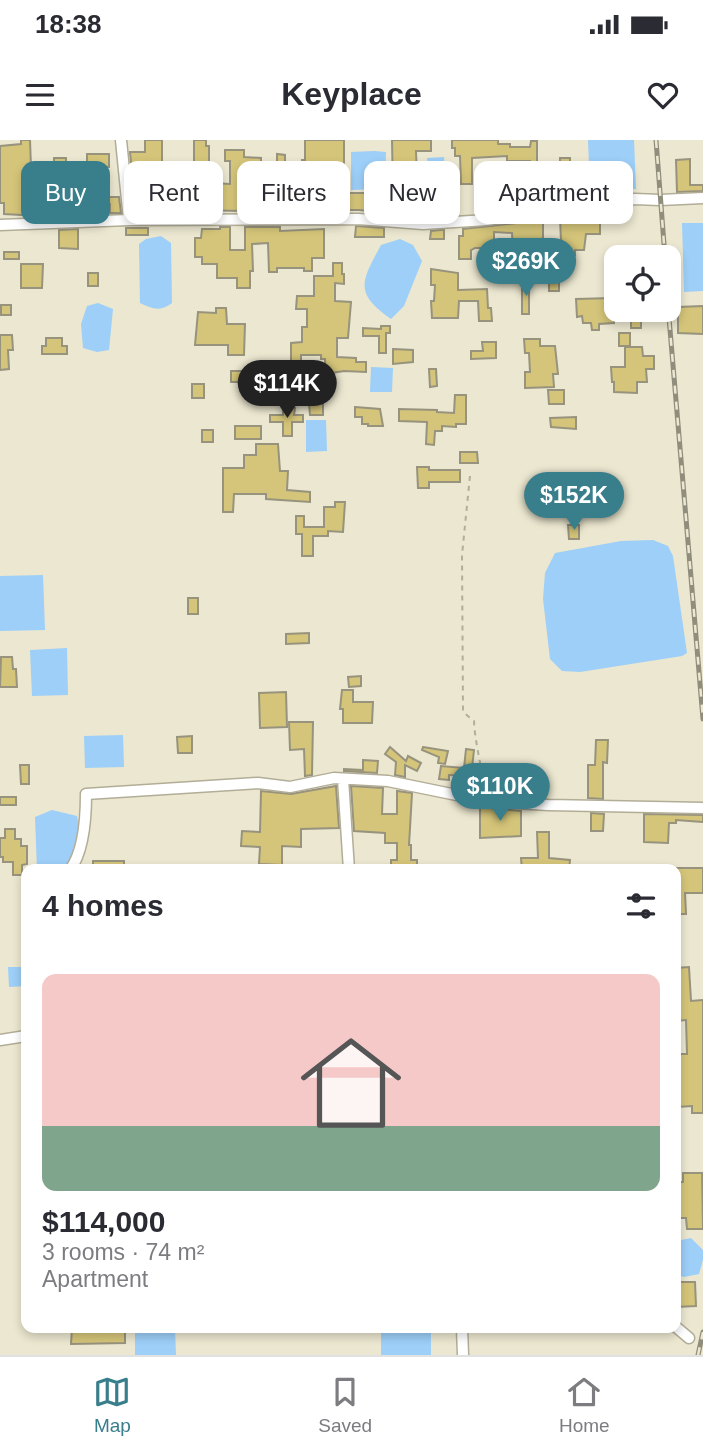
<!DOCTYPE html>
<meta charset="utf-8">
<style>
body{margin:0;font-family:Arial,sans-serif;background:#f2f2f3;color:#2b2b33;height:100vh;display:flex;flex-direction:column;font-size:26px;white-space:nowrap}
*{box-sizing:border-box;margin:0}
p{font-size:23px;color:#7c7c81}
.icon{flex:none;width:38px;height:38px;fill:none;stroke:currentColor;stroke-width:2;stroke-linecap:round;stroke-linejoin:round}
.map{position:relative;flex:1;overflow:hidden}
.side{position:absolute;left:21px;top:724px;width:660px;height:469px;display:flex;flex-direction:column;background:#fff;border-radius:14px;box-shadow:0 4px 10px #0003}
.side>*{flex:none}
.hud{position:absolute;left:21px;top:21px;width:662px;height:63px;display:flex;gap:14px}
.controls{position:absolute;left:604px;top:105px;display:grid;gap:14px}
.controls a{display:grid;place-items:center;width:77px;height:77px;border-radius:14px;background:#fff;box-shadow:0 4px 10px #0003;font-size:35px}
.price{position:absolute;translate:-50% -60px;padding:0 16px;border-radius:24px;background:#387e8b;color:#fff;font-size:23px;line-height:46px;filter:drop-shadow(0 2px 4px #0008)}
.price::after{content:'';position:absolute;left:50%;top:42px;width:21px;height:16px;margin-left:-10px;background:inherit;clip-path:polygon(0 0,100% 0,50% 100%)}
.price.current{background:#222;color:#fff}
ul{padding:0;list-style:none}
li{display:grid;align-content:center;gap:14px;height:371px;padding:0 21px}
li span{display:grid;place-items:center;height:217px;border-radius:14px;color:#555}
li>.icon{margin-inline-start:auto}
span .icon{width:126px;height:126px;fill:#fffc;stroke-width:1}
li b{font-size:30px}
h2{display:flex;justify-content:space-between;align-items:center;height:84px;padding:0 21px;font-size:30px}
.chip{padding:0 24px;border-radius:14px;background:#fff;box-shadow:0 4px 10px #0003;font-size:24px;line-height:63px}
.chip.current{background:#387e8b;color:#fff}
.status{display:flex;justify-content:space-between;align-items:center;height:49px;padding:0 35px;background:#fff;direction:ltr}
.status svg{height:19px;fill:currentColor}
header{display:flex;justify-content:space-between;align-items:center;height:91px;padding:0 21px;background:#fff;font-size:32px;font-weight:700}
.menu{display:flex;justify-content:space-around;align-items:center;height:98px;border-top:2px solid #e1e1e2;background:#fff;font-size:19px;color:#7c7c81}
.menu a{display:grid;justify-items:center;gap:4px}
.menu .current{color:#387e8b}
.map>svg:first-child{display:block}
.water{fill:#9dcff8}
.building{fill:#d5c57a;stroke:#97937d;stroke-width:2}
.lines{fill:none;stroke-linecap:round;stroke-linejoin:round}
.minor-casing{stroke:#b2ad97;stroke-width:13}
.path{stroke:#b1ae9b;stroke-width:2;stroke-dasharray:5 5;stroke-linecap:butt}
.minor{stroke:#fff;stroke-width:10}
.rail-casing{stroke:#908d7d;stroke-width:5}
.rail{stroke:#ebe7d0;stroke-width:2.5;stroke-dasharray:8;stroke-linecap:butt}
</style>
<div class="status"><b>18:38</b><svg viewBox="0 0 49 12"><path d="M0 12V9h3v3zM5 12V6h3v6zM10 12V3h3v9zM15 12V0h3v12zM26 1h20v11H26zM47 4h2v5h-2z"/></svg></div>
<header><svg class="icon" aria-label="menu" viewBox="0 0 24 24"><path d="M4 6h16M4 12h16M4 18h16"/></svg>Keyplace<svg class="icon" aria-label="heart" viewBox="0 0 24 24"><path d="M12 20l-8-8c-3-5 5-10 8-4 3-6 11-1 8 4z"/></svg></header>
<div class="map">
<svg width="703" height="1215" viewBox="0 0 703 1215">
<rect width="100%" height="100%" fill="#ebe7d0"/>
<path class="water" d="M588 0H634L636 49 590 50Z
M374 11 386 12 385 49 351 50V12Z
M444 17 446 44 429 45 427 18Z
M494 43H513V71H494Z
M703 83V151L684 152 682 83Z
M161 96 171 103 172 163C161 172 152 169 140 163L139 104 146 99Z
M400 99 413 105 422 121 404 166 391 179C354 153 361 142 381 105Z
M98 163 113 169 109 210 97 212 83 208 81 184 87 166Z
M371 227 393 228 392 252H370Z
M300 229H311L314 239 307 255 301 258 295 256 292 245 293 230Z
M306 280H326L327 311 306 312Z
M653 400 668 406 673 416 687 513 682 516 580 532 562 531 550 519 543 459 545 433 555 413 621 401Z
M43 435 45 490 0 491V436Z
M67 508 68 555 32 556 30 510Z
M123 595 124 627 85 628 84 596Z
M52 670 77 676 79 686 69 728 37 730 35 677Z
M8 827H26V846L9 847Z
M691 1098 703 1110V1120L699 1134 684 1137 676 1135V1101Z
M135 1188H175L176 1215H135Z
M381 1188H431V1215H381Z"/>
<path class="building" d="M21 0H30L31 27H54V18H66L65 54H42V58H39V76L4 74V63H0V6L21 4Z
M145 0H162V32H175V35H194V0H206V6H209V27H213V43L230 44V21H225V10H244V17L261 18V24H277V14L285 15V24H302V20H305V0H344V53H393L392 0H431V11H416L418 60H449V70H437V76L423 77 359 70H321V60H300V72L193 70V72H169V67H155V46H141L142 73H136L130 12H145Z
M452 0H498V4H510V7H530L531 1H537V22H560V18H570V40H567V55H553V46L537 45V30H530V21H507V16L472 18V44H461L460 16H455V8H452Z
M87 14H109V27L87 26Z
M690 19V45H703V51L677 52 676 20Z
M103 57H119L121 73H110V64H103Z
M604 71V80H600V94H586L584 110H575V115H556V131H523L522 116H513L512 93 494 92V108H475L471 110V119H459V96H463V89L543 80V102H561L560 77Z
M356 86 384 88V97H355Z
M220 87H230V110H245V87H280V91L324 89V118H312V131H304V128H277V132H269L268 103 252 104 253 131H250V148H237V138H217V124H202V117H195V98H201L202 89H220Z
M126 88H148V95H126Z
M78 89V109L59 108V90Z
M440 90H444V99H430L431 91Z
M4 112H19V119H4Z
M333 123H342V134H344V144L335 143V161L351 162 348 198H337V217L356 218V222H366V232L344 231 325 234V219H321V215H301V221H291V203L302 202V187H307V169H296L297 156H314V136H333Z
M21 124H43L42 148H21Z
M431 129 458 133V150L487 149 488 168H491L492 181H479L478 161H459L458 178H432L431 161H434L435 145H431Z
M88 133H98V146H88Z
M549 135H559V151H549Z
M522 143H529V174H522Z
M613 158 614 183 599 184V190H592L591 183H583L582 176 577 177 576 159Z
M1 165H11V175H1Z
M703 166V194L678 193V167Z
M216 168H226L227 184H245L244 215H228V205H195L198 172 216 173Z
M641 172V188H631V173Z
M381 186H390V193H386V213H379V196H363V188L381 189Z
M619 193H630V206H619Z
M0 195H12L13 210H8L9 229 0 230Z
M46 198H62V206H67V214H42V206H46Z
M524 199H540V206H555L558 234H553L554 247 525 248V232H530L529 213H525Z
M482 202H496V218L471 219V211H483Z
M625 207H642L643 216H654V229H646L647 242H637V253L614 252V242H612L611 227H625Z
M393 209 413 210V222L393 224Z
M277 225 291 226V242H277Z
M429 229H436L437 246 430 247Z
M231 231H245V242H231Z
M192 244H204V258H192Z
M548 250H564V264H549Z
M455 255H466V284H456V287L442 286V291H435L434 305 426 304 427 282 399 281V269L437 270V272L454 273Z
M323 262V275H310L309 263Z
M355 267 380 269 383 286H368V284H362V277H355Z
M283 268H295L294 275H303V282H292V296H283V282H270V275H283Z
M576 277V289L551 287 550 278Z
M235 286H261V299H235Z
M202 290H213V302H202Z
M256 304H278L280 331H288L287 350 310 352V362L266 359V354H234L233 372H223V328H244V315H256Z
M460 312H477L478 323H460Z
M417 327H429V330H460V342H429V348H418Z
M335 362H345L343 392 328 391V396H313V416H302V394H296V376H304V387H324V367H335Z
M568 385H579V399H569Z
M188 458H198V474H188Z
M309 493V503L286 504V494Z
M1 517H12L13 529H16L17 547H0Z
M361 536V546L349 547 348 537Z
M342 550H353V562H373L372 583H343V569H340Z
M286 552 287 587 260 588 259 553Z
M289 582H313L312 635 305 636 304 609 290 610Z
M192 596V613H178L177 597Z
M596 600H608L607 623 603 622V659L588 658V625H595Z
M390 607 406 621 408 616 421 623 417 631 405 625V637L395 635 396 622 385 614Z
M423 607 448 611 445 624 438 623 439 617 422 610Z
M466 609 474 610 472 628 501 627V655L471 650 472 636 449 635V640L439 639 441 626 464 628Z
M363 620 378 621 377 633 344 631V629L363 630Z
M20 625H29V644H21Z
M336 646 339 688 301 689V707L282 706V725L259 724 260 707 241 706 242 691 260 692 261 651 291 654Z
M351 646 383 648 382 674H397V651L412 653 409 705H411V720H417V730H391V720H397V703H385V693L354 691Z
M0 657H16V665H0Z
M480 667 521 671V696L480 698Z
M591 673 604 674 603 691H591Z
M644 674 703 675V682L676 680V683H669L668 703 644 702Z
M5 689H15V699H21V706H27V724L22 725V735H13V722H3V717H0V698H5Z
M537 692H549V718L570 720 569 730H522L521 718H538Z
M93 721H124V730H93Z
M676 728H703V753H685L686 774H676Z
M689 827 691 861 703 860V973H692V966L677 967 676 914H687L686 880 676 881V828Z
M683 1033H702L703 1089H687L686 1078H676V1042H683Z
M676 1142H695L696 1166 676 1167Z
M72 1188H125V1203L71 1204Z"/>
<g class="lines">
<g class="minor-casing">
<path id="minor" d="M121 0 129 80
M0 85 129 80 358 79 423 84 487 80 635 59 660 60 703 58
M343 639 349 730
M70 730C84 711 86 677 86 654L258 643 290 647 334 638 388 641 486 661 548 665 703 668
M0 900 26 896
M676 1187 689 1198
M462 1188 463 1215"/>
</g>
<path class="path" d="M470 336 462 415 463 572 474 581C475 604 482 626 484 650"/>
<use href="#minor" class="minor"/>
<g class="rail-casing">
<path id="rail" d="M656 0 665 117
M668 166 703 579
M698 1215 703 1192"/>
</g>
<use href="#rail" class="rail"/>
</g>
</svg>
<div class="controls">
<a><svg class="icon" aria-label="locate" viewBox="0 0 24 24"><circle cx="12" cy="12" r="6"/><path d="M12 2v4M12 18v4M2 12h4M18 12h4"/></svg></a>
</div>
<b class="price" style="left:526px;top:158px">$269K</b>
<b class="price current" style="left:287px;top:280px">$114K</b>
<b class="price" style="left:574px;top:392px">$152K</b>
<b class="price" style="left:500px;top:683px">$110K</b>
<div class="hud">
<a class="chip current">Buy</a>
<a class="chip">Rent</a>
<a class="chip">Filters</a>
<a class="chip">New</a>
<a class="chip">Apartment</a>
</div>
<section class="side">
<h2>4 homes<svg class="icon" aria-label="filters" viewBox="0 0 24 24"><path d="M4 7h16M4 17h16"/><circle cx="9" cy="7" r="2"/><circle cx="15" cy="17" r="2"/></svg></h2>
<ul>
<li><span style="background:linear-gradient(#f6c9c9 70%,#7fa58c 0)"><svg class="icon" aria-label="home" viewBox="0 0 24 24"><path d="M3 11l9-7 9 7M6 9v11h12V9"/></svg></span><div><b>$114,000</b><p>3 rooms · 74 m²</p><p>Apartment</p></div></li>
</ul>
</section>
</div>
<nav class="menu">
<a class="current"><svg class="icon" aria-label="map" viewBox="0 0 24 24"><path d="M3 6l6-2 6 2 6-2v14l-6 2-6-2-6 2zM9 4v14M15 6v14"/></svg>Map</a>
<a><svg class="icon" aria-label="saved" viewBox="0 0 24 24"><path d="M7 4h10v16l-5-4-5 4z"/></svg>Saved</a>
<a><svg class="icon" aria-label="home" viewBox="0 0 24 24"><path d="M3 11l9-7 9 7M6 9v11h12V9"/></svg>Home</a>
</nav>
